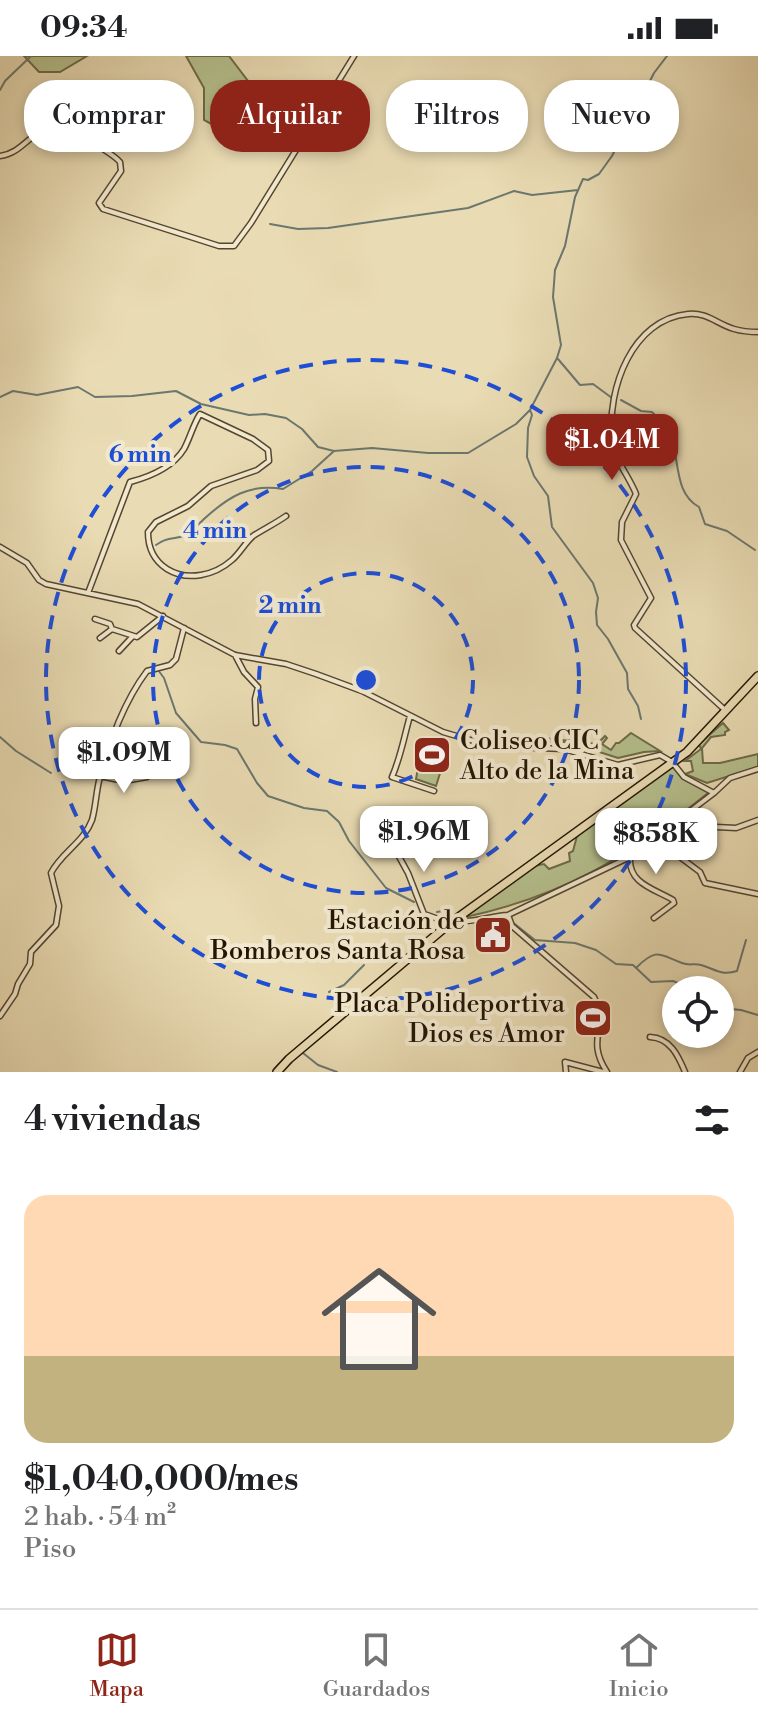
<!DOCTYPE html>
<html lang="es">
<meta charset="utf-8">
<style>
body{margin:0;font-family:"Libre Bodoni",serif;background:#f2f2f2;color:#202124;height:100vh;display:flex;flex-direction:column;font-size:30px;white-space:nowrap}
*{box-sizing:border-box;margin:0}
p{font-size:26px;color:#757577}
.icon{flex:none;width:44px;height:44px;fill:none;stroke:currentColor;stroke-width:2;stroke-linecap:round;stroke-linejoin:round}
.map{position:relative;height:1016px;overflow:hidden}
.details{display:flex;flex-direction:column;background:#fff;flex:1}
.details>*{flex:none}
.banner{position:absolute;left:24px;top:24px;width:710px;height:72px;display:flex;gap:16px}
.fabs{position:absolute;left:662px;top:920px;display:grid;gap:16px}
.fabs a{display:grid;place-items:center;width:72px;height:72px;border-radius:50%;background:#fff;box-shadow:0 4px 12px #0003;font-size:40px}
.price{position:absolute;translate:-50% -68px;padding:0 18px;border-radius:16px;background:#fff;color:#222;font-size:26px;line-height:52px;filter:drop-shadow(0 2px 4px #0008)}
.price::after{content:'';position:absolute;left:50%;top:48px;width:24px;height:18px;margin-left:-12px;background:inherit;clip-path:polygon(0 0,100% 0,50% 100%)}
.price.active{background:#8f2418;color:#fff}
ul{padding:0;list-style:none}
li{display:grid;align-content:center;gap:16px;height:424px;padding:0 24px}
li+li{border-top:2px solid #e0e0e0}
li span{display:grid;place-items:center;height:248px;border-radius:24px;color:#555}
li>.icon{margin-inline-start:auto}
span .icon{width:144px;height:144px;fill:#fffc;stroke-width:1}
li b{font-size:34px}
h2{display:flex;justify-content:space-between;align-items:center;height:96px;padding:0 24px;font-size:34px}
.tag{padding:0 28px;border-radius:32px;background:#fff;box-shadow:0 4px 12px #0003;font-size:28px;line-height:72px}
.tag.active{background:#8f2418;color:#fff}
.status{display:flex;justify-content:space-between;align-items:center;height:56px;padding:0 40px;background:#fff;direction:ltr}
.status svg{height:22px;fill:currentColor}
.tab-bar{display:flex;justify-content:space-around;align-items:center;height:112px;border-top:2px solid #e0e0e0;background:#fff;font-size:22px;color:#757577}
.tab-bar a{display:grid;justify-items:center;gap:4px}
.tab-bar .active{color:#8f2418}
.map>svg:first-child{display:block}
.green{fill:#b5c08d;stroke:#6c6a48;stroke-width:2}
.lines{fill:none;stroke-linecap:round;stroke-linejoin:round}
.stream{stroke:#6b776f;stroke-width:2}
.minor-casing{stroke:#54462f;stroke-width:7}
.primary-casing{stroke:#231503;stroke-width:10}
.minor{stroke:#f1e8ce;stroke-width:4}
.primary{stroke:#e9dbb3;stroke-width:7}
.ring{fill:none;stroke:#1d4ed8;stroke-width:4;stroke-dasharray:14 10}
.labels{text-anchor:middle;stroke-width:8;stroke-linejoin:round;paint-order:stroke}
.poi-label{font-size:26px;fill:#231503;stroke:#f1e8ce;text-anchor:end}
.centre{fill:#1d4ed8;stroke:#f1e8ce;stroke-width:4}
.ring-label{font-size:24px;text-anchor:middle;font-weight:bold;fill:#1d4ed8;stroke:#f1e8ce;stroke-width:8;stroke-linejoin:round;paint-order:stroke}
</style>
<div class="status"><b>09:34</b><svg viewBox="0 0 49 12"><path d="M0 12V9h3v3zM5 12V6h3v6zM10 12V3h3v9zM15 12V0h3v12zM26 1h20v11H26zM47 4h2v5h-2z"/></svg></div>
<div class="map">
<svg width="758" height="1016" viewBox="0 0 758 1016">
<rect width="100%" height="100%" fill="#e9dbb3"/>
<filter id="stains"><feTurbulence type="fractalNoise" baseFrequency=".0025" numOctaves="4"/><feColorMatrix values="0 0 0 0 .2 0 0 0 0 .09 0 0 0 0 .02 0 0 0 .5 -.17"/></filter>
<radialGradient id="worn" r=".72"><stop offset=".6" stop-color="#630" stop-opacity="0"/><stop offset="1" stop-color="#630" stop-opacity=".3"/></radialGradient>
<path class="green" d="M24 0H87L60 16H39Z
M186 0H229L251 29 233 80 204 64V32Z
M723 667 729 674 725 676V679L711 681 702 692 703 707H720L758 698V711L707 727 685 718 693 715 691 705H685L701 693 699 688Z
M631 677 660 695 644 696 618 702 568 686 527 685 535 684 536 681 597 688 605 680 607 682 602 688 611 694 616 687H619Z
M423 684 448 692 436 730 416 723Z
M674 709 677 715 706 733 708 737C628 801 562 841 461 862L534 810 544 808 549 813 570 805 569 797 573 795 577 780Z"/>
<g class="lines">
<path class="stream" d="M0 34 5 25 31 0
M270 168 298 173 328 172 468 152 514 135 532 139 578 134
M558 303 580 329 593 328 612 342
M0 341 13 335 37 339 78 331 95 341 132 340 176 335 201 348 249 359 265 358 286 362 302 373 318 391 334 395 372 392 428 397H468L516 368 530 354 557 302 561 289 553 241 555 214 565 190 575 141 583 123 588 124 599 118 612 100 654 17 667 0
M621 344 641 355 652 356C659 363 667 372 671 382 680 405 674 437 699 451L705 468 727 475 755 494
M530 354 532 359 528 372 527 401 534 420 548 440 552 471 593 527 598 542 596 556 597 569 608 583 627 617 628 633 638 650 641 663
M156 489C170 479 174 485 185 479 192 476 199 468 204 463 228 441 250 427 283 433L312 415 334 395
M158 614 164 622 176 657 201 686 225 689 237 693 257 727 268 740 304 752 327 755 339 766 349 785 386 832 414 846
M0 681 16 695 51 717
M437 856 448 854 452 857
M511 865 535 884 575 887 596 894 616 908 633 909 651 926 673 925 696 934
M637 911C657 891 660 899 682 907 689 910 694 907 701 909 715 913 721 920 737 915L746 884
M329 936 344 929 364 909
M720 952 741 954 758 959
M303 997 318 1009 337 1016"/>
<g class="minor-casing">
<path id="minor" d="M0 100C20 98 30 78 48 71 61 67 111 96 120 106L121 115 99 147 103 153 219 190H234L251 167 354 0
M0 491 27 507 39 524 46 528 138 548 235 599 286 608 316 618 362 635 443 676 470 684 513 691 564 693 618 709 660 699 672 706 684 721 714 737
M88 537 130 426C149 421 173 411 184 393 190 382 193 369 200 358L253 383 268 394 269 405 257 414 211 430 188 450 156 466 148 476C148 492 153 504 167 513 188 526 215 519 232 504 240 497 245 487 253 480 264 473 276 467 286 460
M95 563 110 568 112 573
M100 582 112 573 137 581 163 560
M119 595 133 580
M235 599 244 616 258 631 255 643 256 667
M725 654 635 572 634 569 651 542 621 484 622 466 636 438C629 420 614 404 612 382 607 333 632 263 688 258 707 256 717 268 734 273 741 275 750 276 758 276
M410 660C404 681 401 700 392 721L434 735
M100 720 124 725 147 721
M397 762 390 771 391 786 408 817 424 858 447 866
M676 769 736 772 758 764
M658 779 680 801 700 816 705 827 758 838
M630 801C628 828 655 833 673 844L674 847 654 862
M508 859 512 870 594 941C609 972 585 983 607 1016
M456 865C474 867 490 860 508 859L630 801 714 737 730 722 758 713
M0 960 15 938 18 928 30 908 31 896 56 869 59 850 51 817C61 797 84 786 92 764 96 750 96 735 100 721 109 686 125 644 147 615L170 609 176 603 184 572
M650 981C670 982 678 999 685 1016
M566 1016 565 1006 603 1016
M740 1016 748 1002 758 996"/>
</g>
<g class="primary-casing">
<path id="primary" d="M277 1016 289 1003 449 868 687 696 758 620"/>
</g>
<use href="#minor" class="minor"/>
<use href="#primary" class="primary"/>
</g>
<g class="ring">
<circle cx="366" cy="624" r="107"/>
<circle cx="366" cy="624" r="213"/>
<circle cx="366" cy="624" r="320"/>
</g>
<defs>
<g id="stadium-square" transform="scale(2)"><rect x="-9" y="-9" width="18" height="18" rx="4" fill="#8f2418" stroke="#f1e8ce"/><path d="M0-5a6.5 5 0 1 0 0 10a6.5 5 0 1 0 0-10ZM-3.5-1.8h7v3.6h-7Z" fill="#fff"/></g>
<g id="civic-square" transform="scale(2)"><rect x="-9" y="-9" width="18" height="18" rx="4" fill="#8f2418" stroke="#f1e8ce"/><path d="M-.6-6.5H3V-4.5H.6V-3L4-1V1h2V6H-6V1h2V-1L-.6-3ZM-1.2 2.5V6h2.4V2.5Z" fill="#fff"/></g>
</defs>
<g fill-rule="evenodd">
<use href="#stadium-square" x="432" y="699"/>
<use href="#civic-square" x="493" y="879"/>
<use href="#stadium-square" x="593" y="962"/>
</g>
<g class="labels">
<g class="poi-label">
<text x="460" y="693" text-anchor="start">Coliseo CIC<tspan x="460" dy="30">Alto de la Mina</tspan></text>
<text x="465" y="873">Estación de<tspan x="465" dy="30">Bomberos Santa Rosa</tspan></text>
<text x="565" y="956">Placa Polideportiva<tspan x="565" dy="30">Dios es Amor</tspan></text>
</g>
</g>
<circle cx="366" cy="624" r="12" class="centre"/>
<g class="ring-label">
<text x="140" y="406">6 min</text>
<text x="215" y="482">4 min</text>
<text x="290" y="557">2 min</text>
</g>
<rect width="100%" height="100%" filter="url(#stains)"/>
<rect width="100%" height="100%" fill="url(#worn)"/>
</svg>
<div class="fabs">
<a><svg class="icon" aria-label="locate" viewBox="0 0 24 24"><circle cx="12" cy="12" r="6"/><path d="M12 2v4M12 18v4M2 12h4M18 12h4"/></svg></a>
</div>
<b class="price active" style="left:612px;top:426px">$1.04M</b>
<b class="price" style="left:124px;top:739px">$1.09M</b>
<b class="price" style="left:424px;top:818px">$1.96M</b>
<b class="price" style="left:656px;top:820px">$858K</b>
<div class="banner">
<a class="tag">Comprar</a>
<a class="tag active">Alquilar</a>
<a class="tag">Filtros</a>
<a class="tag">Nuevo</a>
</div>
</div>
<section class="details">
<h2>4 viviendas<svg class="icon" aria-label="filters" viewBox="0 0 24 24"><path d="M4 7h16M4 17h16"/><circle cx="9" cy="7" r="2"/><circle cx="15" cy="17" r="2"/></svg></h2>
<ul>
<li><span style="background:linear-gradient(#ffd9b3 65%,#c2b280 0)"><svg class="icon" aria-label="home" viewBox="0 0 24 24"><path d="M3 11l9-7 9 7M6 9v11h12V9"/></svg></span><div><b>$1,040,000/mes</b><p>2 hab. · 54 m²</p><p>Piso</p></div></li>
</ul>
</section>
<nav class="tab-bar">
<a class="active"><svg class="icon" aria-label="map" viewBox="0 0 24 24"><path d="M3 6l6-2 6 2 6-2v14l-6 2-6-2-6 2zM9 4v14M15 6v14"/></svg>Mapa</a>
<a><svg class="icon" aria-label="saved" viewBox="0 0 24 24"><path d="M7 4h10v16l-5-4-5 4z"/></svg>Guardados</a>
<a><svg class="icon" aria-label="home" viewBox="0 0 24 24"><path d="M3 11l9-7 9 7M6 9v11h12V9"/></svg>Inicio</a>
</nav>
